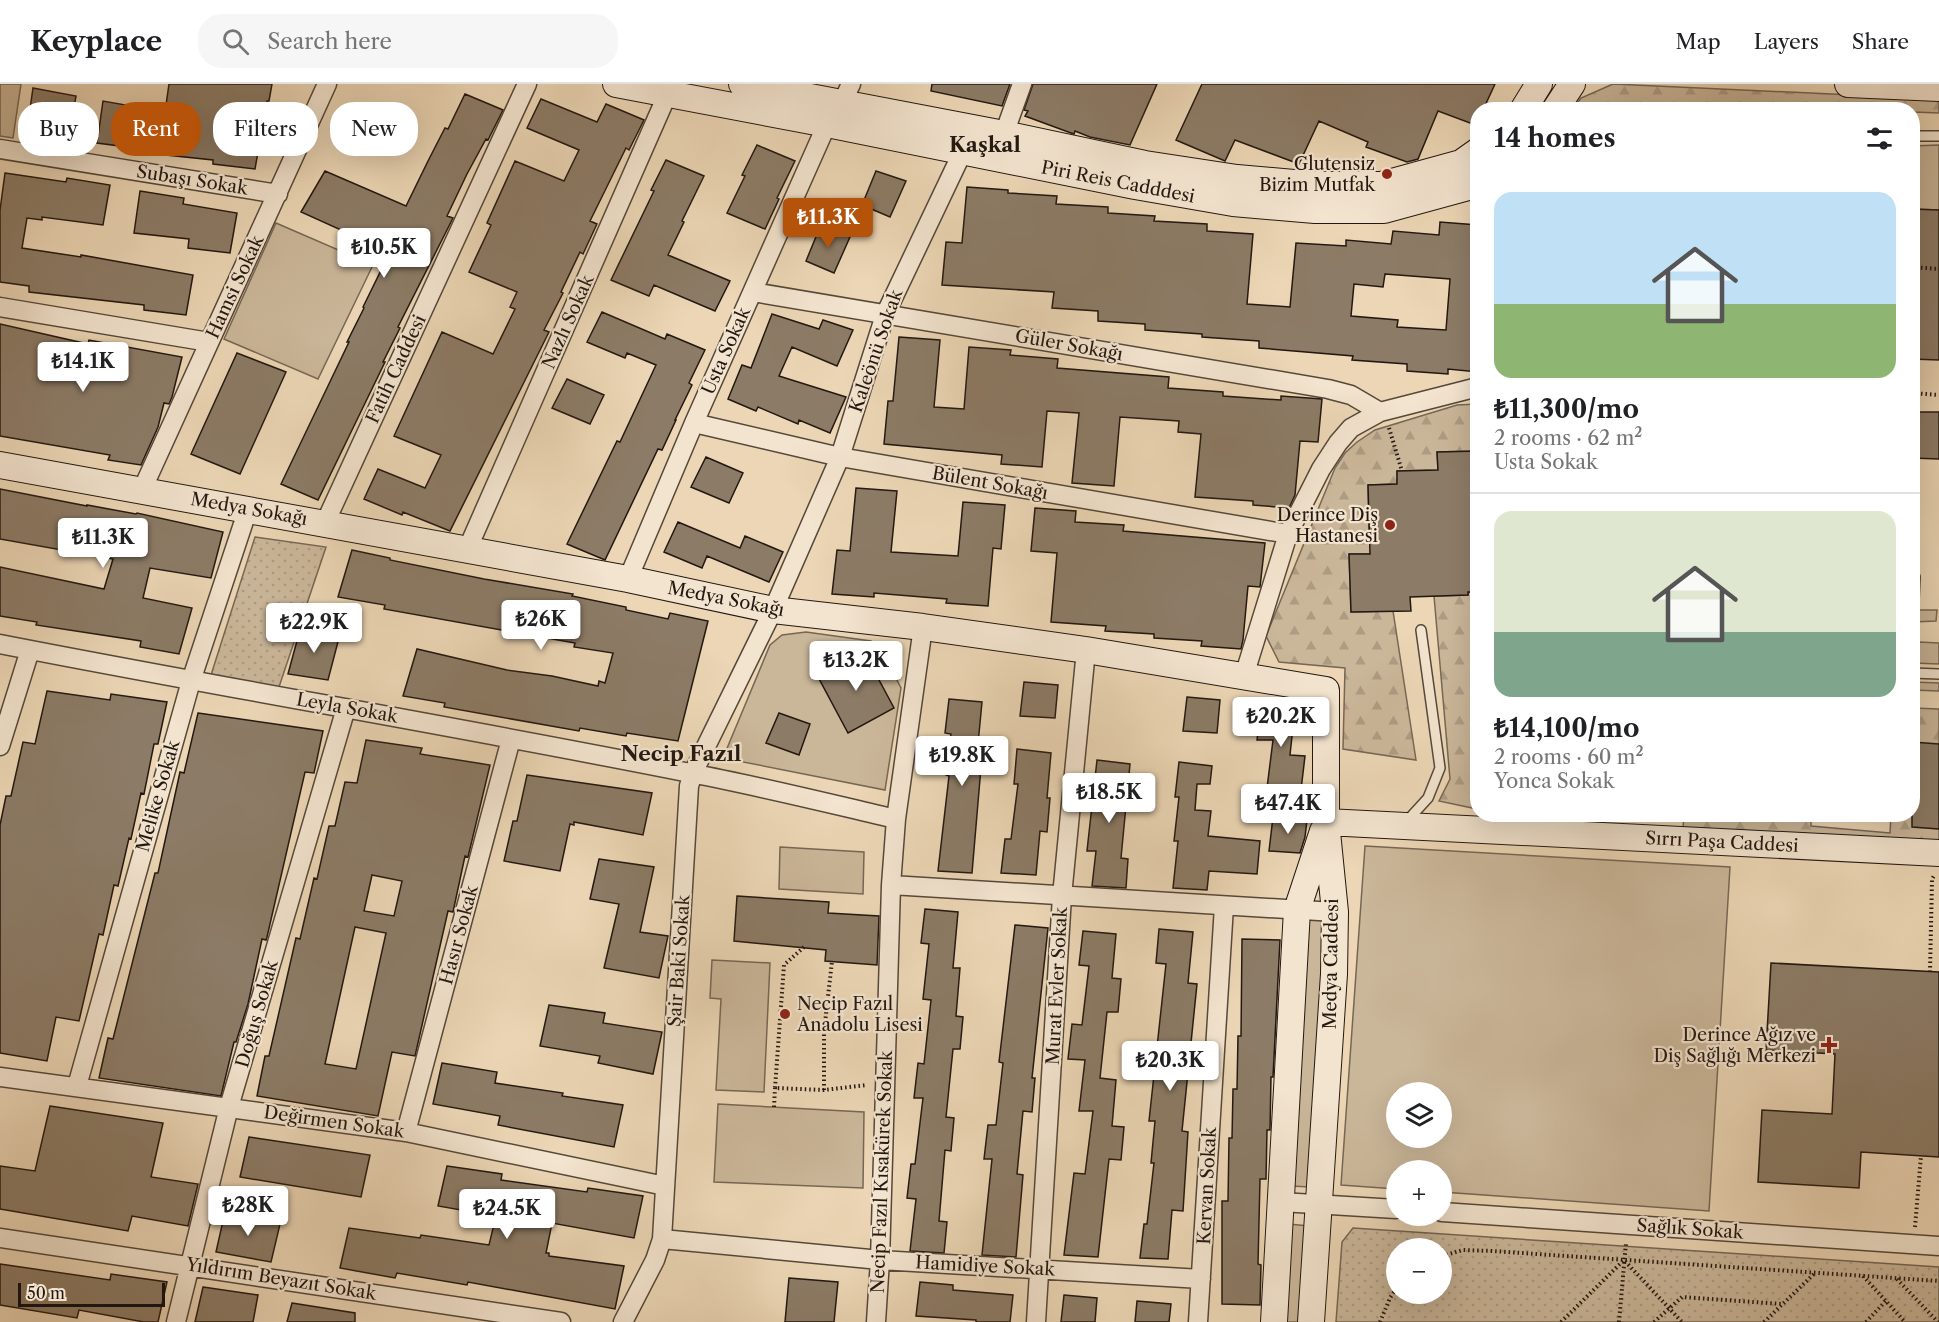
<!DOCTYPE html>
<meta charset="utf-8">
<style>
body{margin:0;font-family:"Libre Caslon Text",serif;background:#f6f6f6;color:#202124;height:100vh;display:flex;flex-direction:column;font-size:22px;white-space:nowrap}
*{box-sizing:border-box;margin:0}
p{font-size:20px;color:#757577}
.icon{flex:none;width:33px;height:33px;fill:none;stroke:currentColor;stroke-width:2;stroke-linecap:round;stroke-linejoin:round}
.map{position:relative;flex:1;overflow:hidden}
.panel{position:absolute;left:1470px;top:18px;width:450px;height:720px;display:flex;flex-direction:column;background:#fff;border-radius:24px;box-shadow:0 6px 24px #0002}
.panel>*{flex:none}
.top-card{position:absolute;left:18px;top:18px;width:570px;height:54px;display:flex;gap:12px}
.buttons{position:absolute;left:1386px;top:998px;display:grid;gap:12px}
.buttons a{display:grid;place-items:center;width:66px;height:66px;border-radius:50%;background:#fff;box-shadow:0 6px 24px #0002;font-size:30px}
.scale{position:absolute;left:18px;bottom:15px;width:147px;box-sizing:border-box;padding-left:6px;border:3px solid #231811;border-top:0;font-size:16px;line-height:21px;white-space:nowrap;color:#231811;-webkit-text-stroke:4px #f3e4cf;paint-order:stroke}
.price{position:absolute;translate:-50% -51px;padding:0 14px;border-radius:6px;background:#fff;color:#222;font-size:20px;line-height:39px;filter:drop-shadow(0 2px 3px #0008)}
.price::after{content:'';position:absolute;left:50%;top:36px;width:18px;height:14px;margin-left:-9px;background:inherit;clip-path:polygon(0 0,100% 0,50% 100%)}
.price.current{background:#b45309;color:#fff}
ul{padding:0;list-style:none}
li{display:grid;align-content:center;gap:12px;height:318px;padding:0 24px}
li+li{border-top:2px solid #e0e0e0}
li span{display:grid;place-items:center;height:186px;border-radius:18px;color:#555}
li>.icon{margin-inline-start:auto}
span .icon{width:108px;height:108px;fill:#fffc;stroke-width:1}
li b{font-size:26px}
h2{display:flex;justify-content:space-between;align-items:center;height:72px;padding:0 24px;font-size:26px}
.chip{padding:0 21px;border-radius:24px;background:#fff;box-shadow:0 6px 24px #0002;font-size:21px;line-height:54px}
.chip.current{background:#b45309;color:#fff}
header{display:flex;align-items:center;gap:36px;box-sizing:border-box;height:84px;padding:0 30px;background:#fff;border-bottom:2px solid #e0e0e0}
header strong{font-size:28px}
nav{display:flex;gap:33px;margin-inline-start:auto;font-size:21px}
.search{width:420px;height:54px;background:#f6f6f6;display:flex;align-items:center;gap:15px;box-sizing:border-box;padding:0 21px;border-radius:24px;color:#757577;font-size:22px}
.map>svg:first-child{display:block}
.green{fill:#cab699;stroke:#766755;stroke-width:1.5;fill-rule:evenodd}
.forest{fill:url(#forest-firs);stroke:#766755;stroke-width:1.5}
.park{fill:url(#park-dots);stroke:#766755;stroke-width:1.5;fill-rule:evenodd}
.building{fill:#8c7b66;stroke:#231811;stroke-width:1.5;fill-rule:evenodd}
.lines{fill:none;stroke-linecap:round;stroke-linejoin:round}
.lane-casing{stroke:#55483a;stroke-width:12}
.street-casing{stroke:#55483a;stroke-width:21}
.secondary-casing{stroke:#231811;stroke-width:28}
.path{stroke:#231811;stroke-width:4;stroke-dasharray:1.5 3;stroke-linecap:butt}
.lane{stroke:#f3e4cf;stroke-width:9}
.street{stroke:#f3e4cf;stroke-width:18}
.secondary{stroke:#f3e4cf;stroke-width:26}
.poi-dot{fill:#8f2418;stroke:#f3e4cf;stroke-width:2}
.labels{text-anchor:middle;stroke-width:4.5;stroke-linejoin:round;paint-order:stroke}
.poi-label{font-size:18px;fill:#231811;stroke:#f3e4cf;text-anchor:end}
.street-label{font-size:18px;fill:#231811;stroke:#f3e4cf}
.quarter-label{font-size:21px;font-weight:bold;fill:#231811;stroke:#f3e4cf}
</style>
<header>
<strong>Keyplace</strong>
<div class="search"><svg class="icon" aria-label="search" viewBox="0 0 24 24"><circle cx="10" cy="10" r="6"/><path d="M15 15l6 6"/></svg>Search here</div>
<nav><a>Map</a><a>Layers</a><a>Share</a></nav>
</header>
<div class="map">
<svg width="1939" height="1238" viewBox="0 0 1939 1238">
<defs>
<pattern id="forest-firs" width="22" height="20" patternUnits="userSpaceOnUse" patternTransform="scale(1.5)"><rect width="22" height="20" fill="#cab699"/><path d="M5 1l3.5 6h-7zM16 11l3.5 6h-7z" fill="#ad9c83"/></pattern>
<pattern id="park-dots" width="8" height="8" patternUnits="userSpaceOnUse" patternTransform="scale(1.5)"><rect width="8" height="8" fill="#cab699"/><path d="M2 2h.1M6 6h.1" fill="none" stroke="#ad9c83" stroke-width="1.8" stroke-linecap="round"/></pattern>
</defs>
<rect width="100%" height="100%" fill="#ecd6b5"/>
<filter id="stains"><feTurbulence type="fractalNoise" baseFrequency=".00333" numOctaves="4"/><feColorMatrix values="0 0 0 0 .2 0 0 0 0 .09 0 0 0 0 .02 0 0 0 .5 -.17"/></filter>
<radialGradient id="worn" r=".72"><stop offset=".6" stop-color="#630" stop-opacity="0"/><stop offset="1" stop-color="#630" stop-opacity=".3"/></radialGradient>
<path class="green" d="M0 0H21L13 54 0 52Z
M1939 61V126L1913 125 1912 62Z
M276 139 373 181 318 295 224 255Z
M1913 526H1937L1936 537 1913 538Z
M806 548 871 557 887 577 901 604 885 706 723 674 770 561 782 551Z
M1919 558 1939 559V580L1913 579V564Z
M1913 598 1939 599V607L1913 606Z
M1365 762 1730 783 1709 1127 1442 1108V1086H1396V1105L1341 1101ZM1396 1008H1442V1053H1396Z
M780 763 864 768 863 810 779 805Z
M1305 833 1327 835 1310 1103 1291 1102Z
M712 876 770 879 764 1008 716 1006 721 915 710 914Z
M718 1020 864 1028 863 1104 714 1098Z
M1288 1140 1309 1142 1303 1238H1283Z"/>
<path class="forest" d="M1613 0 1939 15V29L1913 28 1912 26H1572L1581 14Z
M1477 320V367L1437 368 1438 386 1397 387V404L1395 400 1368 401 1369 451 1375 470H1349L1351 528 1393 527 1416 676 1343 665 1345 584 1279 578 1266 552 1335 384 1345 369 1357 358 1375 346 1457 321Z
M1468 508H1477L1478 645 1474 695 1477 710V725L1439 717 1450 695 1434 512 1468 511Z
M1913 624 1939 625V765L1683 744 1684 731 1811 730V742L1890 749 1891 731 1912 730Z"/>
<path class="park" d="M255 453 326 463 279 603 211 591Z
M1353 1144 1939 1183V1238H1336L1342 1158ZM1396 1164H1442V1209H1396Z"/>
<path class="building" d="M169 0H272L269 17H267L255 85 213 80V76L157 70 158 67 97 59 103 17 165 28Z
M932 0H1010L1002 22 931 7Z
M1033 0H1157L1130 61 1090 53 1075 47 1074 50 1071 49 1025 32 1028 27 1024 26Z
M1202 0H1495L1483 26H1478V42L1438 27 1418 75 1407 78 1366 63 1368 58 1319 37 1299 80 1235 56 1225 77 1176 56Z
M33 4 76 12 69 52 27 46Z
M465 10 503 26 488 56 486 55 467 90 447 132 453 134 398 243 400 244 383 278H385L318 416 281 400 349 258H347L364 224 363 223 390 168 301 128 325 87 406 122 428 77 445 44 448 45Z
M541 15 597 38 606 20 644 36 629 66 626 64 590 137 597 140 583 170 580 168 561 208 563 209 544 246 549 248 450 447 403 428 402 431 364 415 378 385 425 404 441 371 394 352 442 248 493 270 515 225 510 223 517 208 469 188 491 141 487 139 515 77 564 97 579 66 527 44Z
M757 61 795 77 777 114 779 115 765 145 727 129 745 92 742 91Z
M666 76 704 92 682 137 684 138 668 171 730 197 715 227 654 201 649 212 611 196 654 107 651 106Z
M876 87 906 97 890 133 862 121Z
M5 89 66 98 67 94 110 101 103 141 42 133V136L27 134 22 164 81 173V171L193 191 186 231 144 226V221L29 208V202L0 198V126Z
M967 103 1008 106V109L1057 112 1056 120 1108 123V129L1155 132 1154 137 1207 140V147L1253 150 1247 220 1290 223 1296 159 1346 162V156L1391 160 1393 147 1439 151 1440 138 1478 141V288L1448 285V290L1407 287V280L1352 276 1353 272 1259 264V257L1202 253V250L1145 246V240L1098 237V227L1052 224 1054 208 942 201 946 158 962 159ZM1385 190 1450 195 1446 246 1397 243 1398 236 1351 232 1354 200 1383 203Z
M140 107 184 114 183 120 237 129 230 169 188 164 189 155 134 149Z
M1912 125 1939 126V276L1912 275Z
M820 143 850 153 834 189 806 177Z
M602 228 665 255 667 250 705 266 689 299 692 301 675 336H676L662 366 658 365 605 476 567 460 617 357 620 358 656 281 627 269 625 274 587 258Z
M772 230 819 245 823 236 853 246 837 282 792 263 779 292 846 313 830 349 799 336 798 340 758 323 756 327 728 315 742 281 751 284Z
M0 240 88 260 89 256 182 273 172 313 169 320 164 319 158 343 141 381 108 376 110 371 0 352Z
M899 253 940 256 934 323 964 325 969 263 1011 266 1010 271 1058 275 1057 284 1169 293 1168 304 1223 308V312L1281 316V312L1322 315 1318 358 1300 357 1295 411 1289 424 1253 421V417L1195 413 1201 350 1178 348 1179 337 1120 333 1114 402 1072 399 1079 329 1047 327 1042 383 1001 380 1002 371 884 360 888 317H893Z
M237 269 286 288 240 390 191 370Z
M567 295 604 311 590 340 552 324Z
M1912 328H1939V375L1912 374Z
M1478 367V508H1468V511L1410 513 1411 527 1351 528 1349 470H1370L1368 401 1397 400V387L1438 386 1437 368Z
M706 373 743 389 729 419 691 403Z
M856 404 897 407 891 468 958 472 963 418 1005 421 1001 465 993 464 988 522 946 519 947 515 874 509V513L832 510 837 466 850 467Z
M0 405 87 422V421L136 430 137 429 223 448 211 494 150 484 143 514 192 524 179 570 140 563 141 557 36 541 37 538 0 532V483L104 505 113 475 0 455Z
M1035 424 1076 427 1075 438 1124 441 1123 447 1265 459 1260 503 1248 502 1243 556 1241 565 1201 562 1202 557 1154 554V550L1105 547 1106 542 1051 538 1057 469 1031 467Z
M678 438 740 464 745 452 783 468 769 498 707 472 702 484 664 468Z
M352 466 390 474V476L484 495 573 510 572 512 626 523V526L668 535 670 529 708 537 678 657 627 649 626 652 580 644 579 647 444 623 445 619 403 612 417 565 507 586 552 592 598 602 599 597 605 599 613 569 574 563 575 559 384 525 385 521 338 513Z
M301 542 340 550 328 596 288 590Z
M863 566 894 624 848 649 817 591Z
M1024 598 1058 601 1055 634 1020 632Z
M47 607 110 616 111 610 167 618 158 660H154L144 710 141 709 131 755 129 754 118 802 114 801 103 851 99 850 79 937 56 933 47 977 0 969V741L6 712H11L23 658 35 660Z
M1187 613 1220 616 1217 649 1183 647Z
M949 615 982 618 978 660H983L972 789 938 787 949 692 946 691 951 650 945 649Z
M1261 621 1295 624 1290 671 1305 672 1301 706 1267 704 1273 656H1257Z
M198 629 323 647 314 689 305 688 267 853 266 856 262 855 248 920 236 958H234L221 1012 99 994 108 954 113 955 155 789H158L180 688 184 689Z
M779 629 810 640 799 671 766 659Z
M366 656 422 664 420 670 490 681 468 773 465 772 453 828 448 827 415 972 392 968 378 1032 257 1012 265 972H269L296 854 300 855 314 794 317 795 329 742H335L345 698 357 699ZM372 791 402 797 394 832 364 827ZM355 843 386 849 356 985 325 980Z
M1912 658 1939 660V745L1912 743Z
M1017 665 1051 669 1047 714H1050L1047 748 1040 747 1036 791 1001 789 1005 755H1011L1018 700H1014Z
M1097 676 1130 680 1121 774 1128 775 1126 804 1092 802 1096 767H1087Z
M1179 678 1212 682 1210 700H1197L1195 726 1211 727 1208 752 1260 757 1257 790 1209 787 1207 806 1173 804 1178 757H1174L1179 713H1175Z
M527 691 652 709 643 751 574 738V741L570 740 560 787 504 777 513 737H517Z
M1273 733 1307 736 1305 753 1300 769 1269 767Z
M599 775 654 783 640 848 668 852 659 894 604 884 619 820 590 815Z
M737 812 829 818 828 829 879 832 877 881 825 877 826 866 734 857Z
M925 825 958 828 953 884H960L956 932 963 933 960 965H953L946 1033 954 1034 951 1067 945 1066 939 1137 947 1138 944 1169 910 1167 916 1115 907 1114 911 1080H915L923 1014H914L918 979 924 980 931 916 923 915 929 860 921 859Z
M1015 841 1048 844 1032 994H1035L1032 1028 1023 1027 1017 1090 1023 1091 1016 1173 982 1171 992 1075H984L988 1041H996L1003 979 999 978Z
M1159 845 1193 848 1188 899 1197 900 1182 1047 1188 1048 1183 1127 1172 1126 1168 1175 1140 1174 1144 1140H1147L1154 1079H1151L1155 1037H1149L1166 880 1156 879Z
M1083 847 1116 850 1112 894 1121 895 1118 928H1107L1100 994 1116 996 1112 1042 1124 1043 1121 1076 1109 1075 1098 1173 1064 1171 1074 1089 1085 1090 1093 1027H1079L1085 976 1068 975 1072 940 1082 941 1089 882 1079 881Z
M1242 855 1280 856 1273 993H1271L1270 1046H1267L1266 1095H1260L1258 1180 1261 1181 1260 1221 1222 1220V1117H1228L1229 1054H1232L1233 1005H1237L1238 952H1241Z
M1771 879 1939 888V1073L1861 1068 1859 1104 1758 1098 1762 1026 1832 1030 1835 970 1766 966Z
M549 921 605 929 603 939 662 948 653 990 598 979 600 972 540 962Z
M442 979 497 988 495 999 563 1009 562 1012 623 1021 614 1063 498 1041 500 1032 433 1020Z
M50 1022 163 1039 151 1093 198 1100 188 1142 132 1132 128 1147 0 1125V1082L35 1087Z
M249 1053 370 1071 361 1113 240 1093Z
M447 1082 502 1090 501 1096 587 1108 588 1104 643 1112 634 1154 552 1139 546 1169H549V1172L624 1182 615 1225 468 1198 467 1201 397 1189 395 1194 340 1184 349 1144 420 1154 421 1151 489 1161 496 1132 438 1122Z
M225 1128 281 1136 271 1178 216 1168Z
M0 1180 110 1196 111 1190 167 1198 158 1238H144L79 1226 77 1234 0 1221Z
M789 1194 838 1198 834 1238H785Z
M920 1198 953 1201V1206L1013 1211 1010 1238H976V1236L916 1232Z
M203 1203 258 1211 253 1238H195Z
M1064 1211 1097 1214 1095 1238H1061Z
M1137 1217 1171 1220 1169 1238H1135Z
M292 1219 355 1229V1238H287Z"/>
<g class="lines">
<g class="lane-casing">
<path id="lane" d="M1912 52H1939
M1912 514H1914L1915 493
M1912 589 1939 590
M1406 738 1428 714 1440 684 1421 546"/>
</g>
<g class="street-casing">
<path id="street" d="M842 19 851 0
M0 65 278 110
M753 208 1328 305 1351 311 1380 328
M0 223 209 258
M694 339 840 373 1288 450
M142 406 327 0
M325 439 527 0
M467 466 668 9
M628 495 694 339 827 40
M0 560C230 605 460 643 690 689 759 702 827 719 896 735
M1244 592 1288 450 1321 385 1338 359 1351 344 1380 328 1478 303
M0 662 30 566
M891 801 1335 828
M0 993 406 1048 665 1102
M77 1002 191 597 248 425
M406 1048 511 655
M1281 1118 1396 1125
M1442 1128 1939 1162
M0 1154 561 1238
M662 1155 880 1176 1201 1195
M176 1238 229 1023 346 624
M623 1238 655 1176 662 1155 689 702 693 689 773 526 840 373 885 231 963 67 1004 50 1022 0
M876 1238 880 1176 891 801 896 735 923 543
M1036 1238 1062 812 1086 566
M1198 1238 1224 822"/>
</g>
<g class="secondary-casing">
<path id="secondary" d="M616 0 827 40 1135 102 1233 119 1315 126H1384L1472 102 1478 98
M742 0 1004 50 1145 80 1237 94 1316 101H1381L1461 79 1478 67
M1848 0 1939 4
M1523 26 1539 0
M1555 26 1572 0
M0 381 628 495 773 526 923 543 1086 566 1326 606V738L1335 828 1334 890 1311 1238
M1326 738 1939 769
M1274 1238 1297 826 1323 747"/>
</g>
<path class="path" d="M1912 183 1939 185
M1912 309 1939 311
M1389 344 1402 387
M804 863 784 881 775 1004 824 1006 867 1001
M1930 888 1932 795 1935 790
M824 1006V948L832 877
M774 1023 775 1004
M1915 1143 1921 1072
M1442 1172 1463 1166 1492 1167 1939 1197
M1863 1192 1905 1238
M1897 1195 1938 1238
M1380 1238 1390 1214 1396 1205
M1561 1238 1624 1176 1682 1238
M1619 1238 1626 1159
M1654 1238 1682 1213 1782 1220
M1764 1238 1815 1189
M1866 1238 1886 1217"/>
<use href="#lane" class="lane"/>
<use href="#street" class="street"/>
<use href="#secondary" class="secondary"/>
</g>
<g class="poi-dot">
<circle cx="1387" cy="90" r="6"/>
<circle cx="1390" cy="441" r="6"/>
<circle cx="785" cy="930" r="6"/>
<path d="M1826 952h6v6h6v6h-6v6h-6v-6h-6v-6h6z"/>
</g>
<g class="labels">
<g class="poi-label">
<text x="1375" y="86">Glutensiz<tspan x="1375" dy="21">Bizim Mutfak</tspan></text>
<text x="1378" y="437">Derince Diş<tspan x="1378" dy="21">Hastanesi</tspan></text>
<text x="797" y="926" text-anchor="start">Necip Fazıl<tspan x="797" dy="21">Anadolu Lisesi</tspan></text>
<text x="1816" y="957">Derince Ağız ve<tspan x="1816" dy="21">Diş Sağlığı Merkezi</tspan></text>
</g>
<g class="street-label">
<text transform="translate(192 96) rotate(9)" y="6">Subaşı Sokak</text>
<text transform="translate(1118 98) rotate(11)" y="6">Piri Reis Cadddesi</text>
<text transform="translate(235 203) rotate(-65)" y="6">Hamsi Sokak</text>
<text transform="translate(568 238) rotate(-66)" y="6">Nazlı Sokak</text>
<text transform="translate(1069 261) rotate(10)" y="6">Güler Sokağı</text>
<text transform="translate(726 267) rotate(-66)" y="6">Usta Sokak</text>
<text transform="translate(876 267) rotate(-71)" y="6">Kaleönü Sokak</text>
<text transform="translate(396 285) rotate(-65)" y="6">Fatih Caddesi</text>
<text transform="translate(990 399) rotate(10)" y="6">Bülent Sokağı</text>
<text transform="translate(249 425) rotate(10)" y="6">Medya Sokağı</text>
<text transform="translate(726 515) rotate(11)" y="6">Medya Sokağı</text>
<text transform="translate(347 624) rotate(10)" y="6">Leyla Sokak</text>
<text transform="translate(158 712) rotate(-74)" y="6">Melike Sokak</text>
<text transform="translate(1722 758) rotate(3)" y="6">Sırrı Paşa Caddesi</text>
<text transform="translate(459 851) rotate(-75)" y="6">Hasır Sokak</text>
<text transform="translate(679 877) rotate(-86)" y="6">Şair Baki Sokak</text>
<text transform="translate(1331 880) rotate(-89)" y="6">Medya Caddesi</text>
<text transform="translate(1057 902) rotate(-87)" y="6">Murat Evler Sokak</text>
<text transform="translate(257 930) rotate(-74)" y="6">Doğuş Sokak</text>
<text transform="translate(334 1038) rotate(8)" y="6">Değirmen Sokak</text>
<text transform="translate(882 1088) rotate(-88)" y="6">Necip Fazıl Kısakürek Sokak</text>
<text transform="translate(1207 1102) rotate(-87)" y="6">Kervan Sokak</text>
<text transform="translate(1690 1145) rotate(4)" y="6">Sağlık Sokak</text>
<text transform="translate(985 1182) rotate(3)" y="6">Hamidiye Sokak</text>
<text transform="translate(281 1195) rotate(9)" y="6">Yıldırım Beyazıt Sokak</text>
</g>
<g class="quarter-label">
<text x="985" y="68">Kaşkal</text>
<text x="681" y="677">Necip Fazıl</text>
</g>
</g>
<rect width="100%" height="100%" filter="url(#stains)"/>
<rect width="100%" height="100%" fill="url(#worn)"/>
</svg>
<div class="buttons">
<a><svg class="icon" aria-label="layers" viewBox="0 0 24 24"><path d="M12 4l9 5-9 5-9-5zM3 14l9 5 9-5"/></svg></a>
<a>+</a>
<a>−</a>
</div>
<div class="scale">50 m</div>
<b class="price current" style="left:828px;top:165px">₺11.3K</b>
<b class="price" style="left:384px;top:195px">₺10.5K</b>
<b class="price" style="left:83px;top:309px">₺14.1K</b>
<b class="price" style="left:103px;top:485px">₺11.3K</b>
<b class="price" style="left:541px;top:567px">₺26K</b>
<b class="price" style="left:314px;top:570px">₺22.9K</b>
<b class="price" style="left:856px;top:608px">₺13.2K</b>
<b class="price" style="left:1281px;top:664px">₺20.2K</b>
<b class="price" style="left:962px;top:703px">₺19.8K</b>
<b class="price" style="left:1109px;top:740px">₺18.5K</b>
<b class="price" style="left:1288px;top:751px">₺47.4K</b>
<b class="price" style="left:1170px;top:1008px">₺20.3K</b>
<b class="price" style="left:248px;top:1153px">₺28K</b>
<b class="price" style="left:507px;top:1156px">₺24.5K</b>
<div class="top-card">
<a class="chip">Buy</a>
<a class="chip current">Rent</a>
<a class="chip">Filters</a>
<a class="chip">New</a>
</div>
<section class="panel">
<h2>14 homes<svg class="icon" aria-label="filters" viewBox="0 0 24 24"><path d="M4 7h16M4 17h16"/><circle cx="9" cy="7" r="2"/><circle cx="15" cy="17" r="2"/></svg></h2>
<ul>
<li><span style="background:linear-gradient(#bfe0f5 60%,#8fb573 0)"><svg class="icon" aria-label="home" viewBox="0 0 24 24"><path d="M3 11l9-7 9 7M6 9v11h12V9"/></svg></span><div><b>₺11,300/mo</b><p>2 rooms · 62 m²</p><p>Usta Sokak</p></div></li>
<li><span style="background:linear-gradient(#dfe7d0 65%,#7fa58c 0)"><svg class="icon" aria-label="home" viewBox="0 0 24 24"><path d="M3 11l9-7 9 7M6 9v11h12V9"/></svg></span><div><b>₺14,100/mo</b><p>2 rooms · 60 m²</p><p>Yonca Sokak</p></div></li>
</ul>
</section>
</div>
